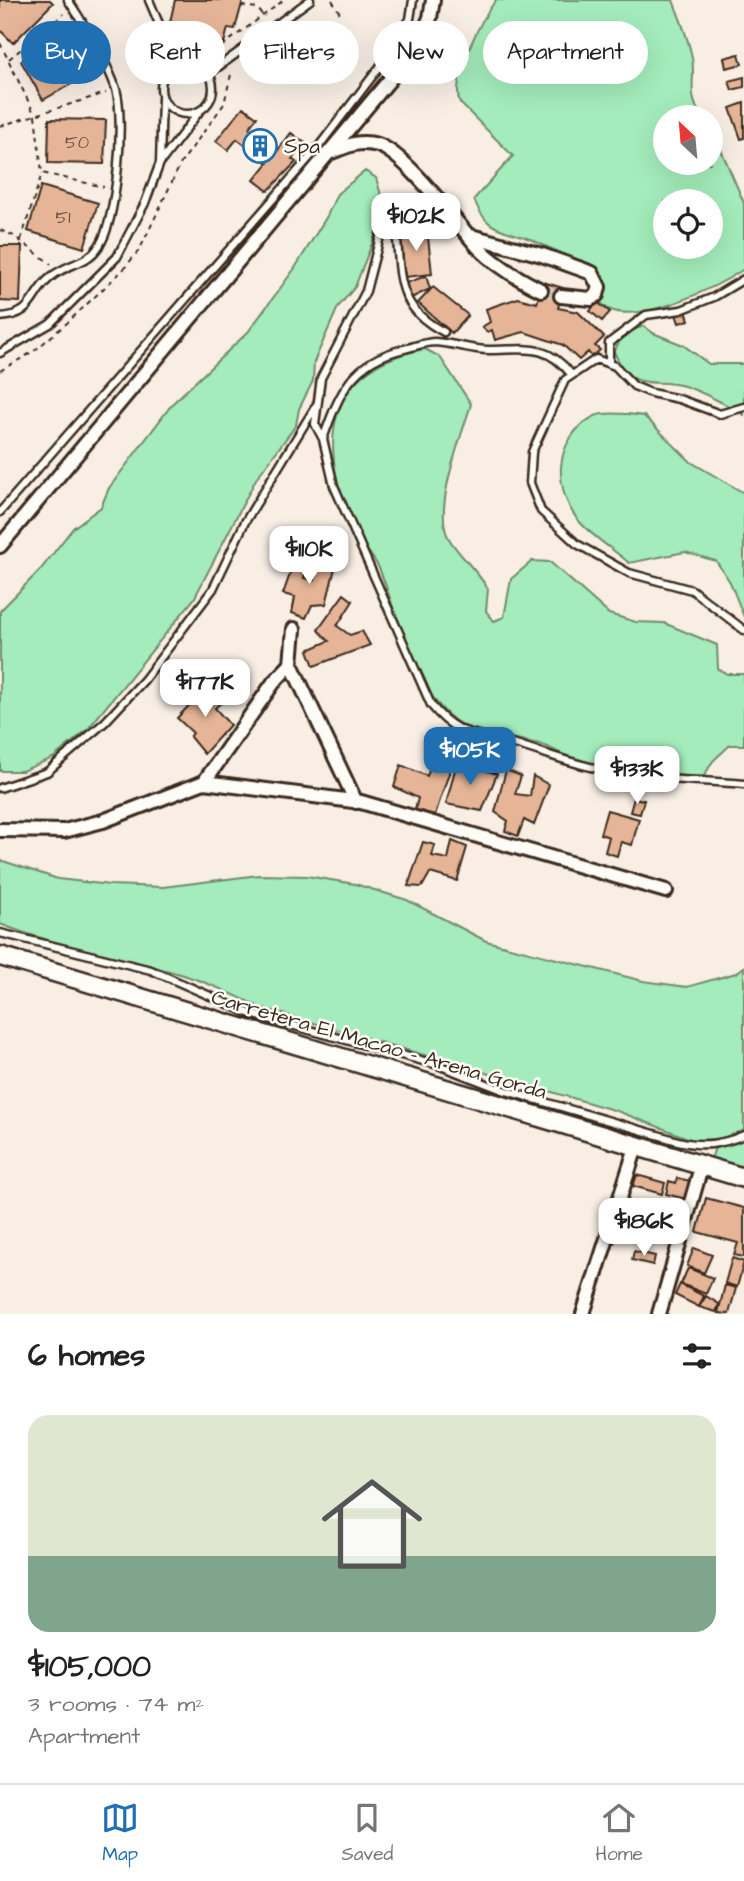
<!DOCTYPE html>
<meta charset="utf-8">
<style>
body{margin:0;font-family:"Architects Daughter",sans-serif;background:#f6f6f6;color:#222;height:100vh;display:flex;flex-direction:column;font-size:26px;white-space:nowrap}
*{box-sizing:border-box;margin:0}
p{font-size:23px;color:#767676}
.icon{flex:none;width:38px;height:38px;fill:none;stroke:currentColor;stroke-width:2;stroke-linecap:round;stroke-linejoin:round}
.map{position:relative;height:1314px;overflow:hidden}
.sheet{display:flex;flex-direction:column;background:#fff;flex:1}
.sheet>*{flex:none}
.hud{position:absolute;left:21px;top:21px;width:704px;height:63px;display:flex;gap:14px}
.needle{width:46px;rotate:334deg}
.controls{position:absolute;left:653px;top:105px;display:grid;gap:14px}
.controls a{display:grid;place-items:center;width:70px;height:70px;border-radius:50%;background:#fff;box-shadow:0 7px 28px #0002;font-size:35px}
.price{position:absolute;translate:-50% -60px;padding:0 16px;border-radius:14px;background:#fff;color:#222;font-size:23px;line-height:46px;filter:drop-shadow(0 2px 4px #0008)}
.price::after{content:'';position:absolute;left:50%;top:42px;width:21px;height:16px;margin-left:-10px;background:inherit;clip-path:polygon(0 0,100% 0,50% 100%)}
.price.on{background:#1f6fb2;color:#fff}
ul{padding:0;list-style:none}
li{display:grid;align-content:center;gap:14px;height:371px;padding:0 28px}
li+li{border-top:2px solid #e0e0e0}
li span{display:grid;place-items:center;height:217px;border-radius:21px;color:#555}
li>.icon{margin-inline-start:auto}
span .icon{width:126px;height:126px;fill:#fffc;stroke-width:1}
li b{font-size:30px}
h2{display:flex;justify-content:space-between;align-items:center;height:84px;padding:0 28px;font-size:30px}
.tag{padding:0 24px;border-radius:32px;background:#fff;box-shadow:0 7px 28px #0002;font-size:24px;line-height:63px}
.tag.on{background:#1f6fb2;color:#fff}
.dock{display:flex;justify-content:space-around;align-items:center;height:98px;border-top:2px solid #e0e0e0;background:#fff;font-size:19px;color:#767676}
.dock a{display:grid;justify-items:center;gap:4px}
.dock .on{color:#1f6fb2}
.map>svg:first-child{display:block}
.green{fill:#a4ecbb;stroke:#708b6c;stroke-width:2;fill-rule:evenodd}
.building{fill:#e6b597;stroke:#3b2a1e;stroke-width:2}
.lines{fill:none;stroke-linecap:round;stroke-linejoin:round}
.street-tunnel{stroke:#d2c7bc;stroke-width:12;stroke-dasharray:12 6;stroke-linecap:butt}
.lane-casing{stroke:#3b2a1e;stroke-width:11}
.street-casing{stroke:#3b2a1e;stroke-width:18}
.secondary-casing{stroke:#3b2a1e;stroke-width:23}
.path{stroke:#3b2a1e;stroke-width:2;stroke-dasharray:5 5;stroke-linecap:butt}
.lane{stroke:#fdfcf7;stroke-width:6}
.street{stroke:#fdfcf7;stroke-width:12}
.secondary{stroke:#fdfcf7;stroke-width:18}
.labels{text-anchor:middle;stroke-width:5;stroke-linejoin:round;paint-order:stroke}
.number-label{font-size:18px;fill:#664d3c}
.poi-label{font-size:21px;fill:#3b2a1e;stroke:#fdfcf7;text-anchor:start}
.street-label{font-size:21px;fill:#3b2a1e;stroke:#fdfcf7}
</style>
<div class="map">
<svg width="744" height="1314" viewBox="0 0 744 1314">
<rect width="100%" height="100%" fill="#f8eee4"/>
<filter id="ink" filterUnits="userSpaceOnUse"><feTurbulence type="fractalNoise" baseFrequency=".0143" numOctaves="2"/><feDisplacementMap in="SourceGraphic" scale="14" xChannelSelector="R" yChannelSelector="G"/><feConvolveMatrix kernelMatrix="1 2 1 2 8 2 1 2 1" color-interpolation-filters="sRGB"/></filter>
<g filter="url(#ink)">
<path class="green" d="M496 0H673C680 19 689 39 692 58 696 81 686 94 702 117H665V163H710L711 128 713 131 744 203V269C717 287 643 323 611 310 606 309 602 304 598 300L604 292C600 259 591 266 567 255 553 250 540 243 527 238 500 228 486 231 474 199L513 156 460 103C450 80 481 19 496 0ZM665 201H710V247H665Z
M365 171 376 178 384 205 383 215 355 287 338 307 314 362 313 381 299 409 296 425 256 479 194 599 88 729 53 758 22 771H0V611L41 569 73 528 101 507 109 488 173 403 248 332 295 268 327 216 337 194Z
M644 326 653 333 683 345 709 364H744V415C730 406 700 391 684 386 652 377 633 395 614 352 620 337 629 331 644 326Z
M425 349 440 357 471 404C462 435 433 507 448 537 459 556 477 570 488 589L486 611 494 621 504 617 511 579 532 561 550 562 609 614 636 622 664 623 717 645 718 669 727 674H744V745H730L713 761 704 776C662 777 619 773 578 760 564 756 552 748 539 744 513 736 479 738 457 722 412 690 399 617 379 568 372 554 359 543 353 528 318 445 322 368 425 349Z
M628 414 644 416 691 462 744 493V617L730 582 716 561 685 552 629 563C613 549 591 536 578 520 552 487 554 437 595 416 604 412 618 414 628 414Z
M0 860 58 879 110 885 163 887 259 875 307 876 355 884 407 900 486 941 643 981 687 987 736 973 744 967V1175L711 1159 718 1139 693 1140 617 1111 259 1007C231 993 203 980 173 972 115 955 56 946 0 924Z"/>
<path class="building" d="M0 0H50L53 3 13 43 0 30Z
M175 0H243L235 29 228 28 224 43 189 34 191 27 170 22Z
M70 33 93 72 43 100 21 61Z
M739 54 742 64 726 68 724 58Z
M744 77V87L732 90 729 81Z
M744 103V138L741 139 730 108Z
M243 107 257 117 249 128 278 150 291 133 305 143 292 159 296 162 268 191 254 180 268 163 237 139 228 150 216 141Z
M49 119 106 120 104 164 48 163Z
M41 186 98 203 84 248 28 231Z
M427 228 432 274 405 277 400 231Z
M0 246H22L20 302 0 301Z
M426 276 430 289 411 298 406 283Z
M543 282 563 288 558 308 578 312 604 337 595 346 600 350 592 357 588 352 579 360 563 345 524 332 495 340 492 330 487 332 482 327 490 322 486 309 518 298 537 303Z
M433 287 468 315 452 333 418 303Z
M597 302 610 312 602 321 590 311Z
M686 311 689 320 679 323 676 314Z
M297 554 309 557 304 578 314 580 319 559 335 568 326 604 312 605 306 618 292 613 295 597 283 594Z
M344 594 353 601 337 626 350 635 362 631 370 645 314 666 308 650 329 641 318 630Z
M208 686 225 699 215 708 230 725 204 754 190 737 193 733 177 718Z
M457 762 497 774 482 811 446 804Z
M432 763 450 770 435 815 415 810 418 798 394 787 401 765 427 776Z
M506 770 521 776 515 794 530 796 533 776 549 785 534 825 524 820 518 836 505 831 508 821 495 812Z
M634 798 644 800 640 814 630 812Z
M607 810 639 819 632 845 621 842 617 856 605 852 609 837 600 834Z
M452 841 467 847 457 881 430 873 422 887 408 886 423 842 435 845 432 856 448 859Z
M637 1175 665 1183 662 1194 633 1186Z
M677 1178 690 1181 686 1199 666 1194 669 1181 676 1183Z
M706 1198 744 1208V1257L734 1255 738 1243 697 1232Z
M694 1248 712 1255 704 1273 687 1266Z
M634 1251 655 1256 653 1265 632 1260Z
M732 1258 744 1262 737 1287 725 1283Z
M688 1268 713 1278 706 1294 681 1284Z
M680 1284 704 1296 699 1307 675 1295Z
M725 1285 736 1288 729 1314 718 1313Z
M706 1296 719 1304 716 1312 699 1307Z"/>
<g class="lines">
<path class="street-tunnel" d="M541 290 561 296"/>
<g class="lane-casing">
<path id="lane" d="M149 0 176 64
M161 88a26 26 0 1 1 52 0a26 26 0 1 1-52 0Z
M210 73 310 0
M160 163 199 112
M0 317C35 315 29 295 51 277 67 263 87 265 99 246 117 220 125 120 116 89 107 62 84 24 68 0
M444 332C395 307 401 276 396 228L392 224 386 225 382 229 366 291 321 378 315 424 323 439 334 486 431 705C458 738 474 732 511 743 540 751 569 763 599 769 646 780 696 780 744 784
M0 353 50 324 117 257 145 203 160 163 162 98
M609 364V343L646 315 681 310 714 297 744 279
M744 407 720 414 679 399 651 393 634 386 615 366 596 359 565 380 532 452 530 483 541 511 577 544 629 573 692 590 744 630
M323 439C339 393 352 361 404 349 413 347 425 342 435 342 453 343 471 350 489 350 525 350 545 342 571 374
M0 512 316 150 388 56 410 19 413 0
M0 788 47 772 105 722 144 680 213 589 245 522 317 404
M0 933 151 970 251 1014 438 1065 500 1089 678 1141C703 1147 720 1145 744 1135"/>
</g>
<g class="street-casing">
<path id="street" d="M332 152C349 145 359 140 378 145 406 154 457 224 479 248 497 266 519 279 541 290
M471 236 542 255 592 273 599 287 597 295 591 299 561 296
M0 546 417 47 430 18 433 0
M294 629 291 664 356 802
M204 782 274 682 291 664
M0 830 64 831 103 821 204 782 361 802 666 891
M583 1314 637 1144
M659 1314 702 1164"/>
</g>
<g class="secondary-casing">
<path id="secondary" d="M0 956 744 1178"/>
</g>
<path class="path" d="M332 0 341 15
M241 6 258 8 262 15
M297 22 309 40
M0 43 35 115 42 173 104 187
M9 59 64 14
M198 64 284 0
M0 126 106 93
M0 230 14 236 51 264
M21 240 42 173
M0 371 34 351 67 323 123 270 140 249 181 163 224 104 232 70"/>
<use href="#lane" class="lane"/>
<use href="#street" class="street"/>
<use href="#secondary" class="secondary"/>
</g>
</g>
<defs>
<g id="building-ring" transform="scale(1.75)"><circle r="9.5" fill="#fdfcf7" stroke="#1f6fb2" stroke-width="1.5"/><path d="M-4-6H4V6H1V3H-1V6H-4ZM-2.5-4.3h1.7v1.8h-1.7ZM.8-4.3h1.7v1.8H.8ZM-2.5-1h1.7V.8h-1.7ZM.8-1h1.7V.8H.8Z" fill="#1f6fb2"/></g>
</defs>
<g fill-rule="evenodd">
<use href="#building-ring" x="260" y="146"/>
</g>
<g class="labels">
<g class="number-label">
<text x="77" y="148">50</text>
<text x="63" y="223">51</text>
</g>
<g class="poi-label">
<text x="284" y="153">Spa</text>
</g>
<g class="street-label">
<text transform="translate(379 1044) rotate(16)" y="7">Carretera El Macao - Arena Gorda</text>
</g>
</g>
</svg>
<div class="controls">
<a><svg class="needle" viewBox="-14 -14 28 28"><path d="M0-13l5 13h-10z" fill="#e53935"/><path d="M0 13l5-13h-10z" fill="#767676"/></svg></a>
<a><svg class="icon" aria-label="locate" viewBox="0 0 24 24"><circle cx="12" cy="12" r="6"/><path d="M12 2v4M12 18v4M2 12h4M18 12h4"/></svg></a>
</div>
<b class="price" style="left:416px;top:253px">$102K</b>
<b class="price" style="left:309px;top:586px">$110K</b>
<b class="price" style="left:205px;top:719px">$177K</b>
<b class="price on" style="left:470px;top:787px">$105K</b>
<b class="price" style="left:637px;top:806px">$133K</b>
<b class="price" style="left:644px;top:1258px">$186K</b>
<div class="hud">
<a class="tag on">Buy</a>
<a class="tag">Rent</a>
<a class="tag">Filters</a>
<a class="tag">New</a>
<a class="tag">Apartment</a>
</div>
</div>
<section class="sheet">
<h2>6 homes<svg class="icon" aria-label="filters" viewBox="0 0 24 24"><path d="M4 7h16M4 17h16"/><circle cx="9" cy="7" r="2"/><circle cx="15" cy="17" r="2"/></svg></h2>
<ul>
<li><span style="background:linear-gradient(#dfe7d0 65%,#7fa58c 0)"><svg class="icon" aria-label="home" viewBox="0 0 24 24"><path d="M3 11l9-7 9 7M6 9v11h12V9"/></svg></span><div><b>$105,000</b><p>3 rooms · 74 m²</p><p>Apartment</p></div></li>
</ul>
</section>
<nav class="dock">
<a class="on"><svg class="icon" aria-label="map" viewBox="0 0 24 24"><path d="M3 6l6-2 6 2 6-2v14l-6 2-6-2-6 2zM9 4v14M15 6v14"/></svg>Map</a>
<a><svg class="icon" aria-label="saved" viewBox="0 0 24 24"><path d="M7 4h10v16l-5-4-5 4z"/></svg>Saved</a>
<a><svg class="icon" aria-label="home" viewBox="0 0 24 24"><path d="M3 11l9-7 9 7M6 9v11h12V9"/></svg>Home</a>
</nav>
